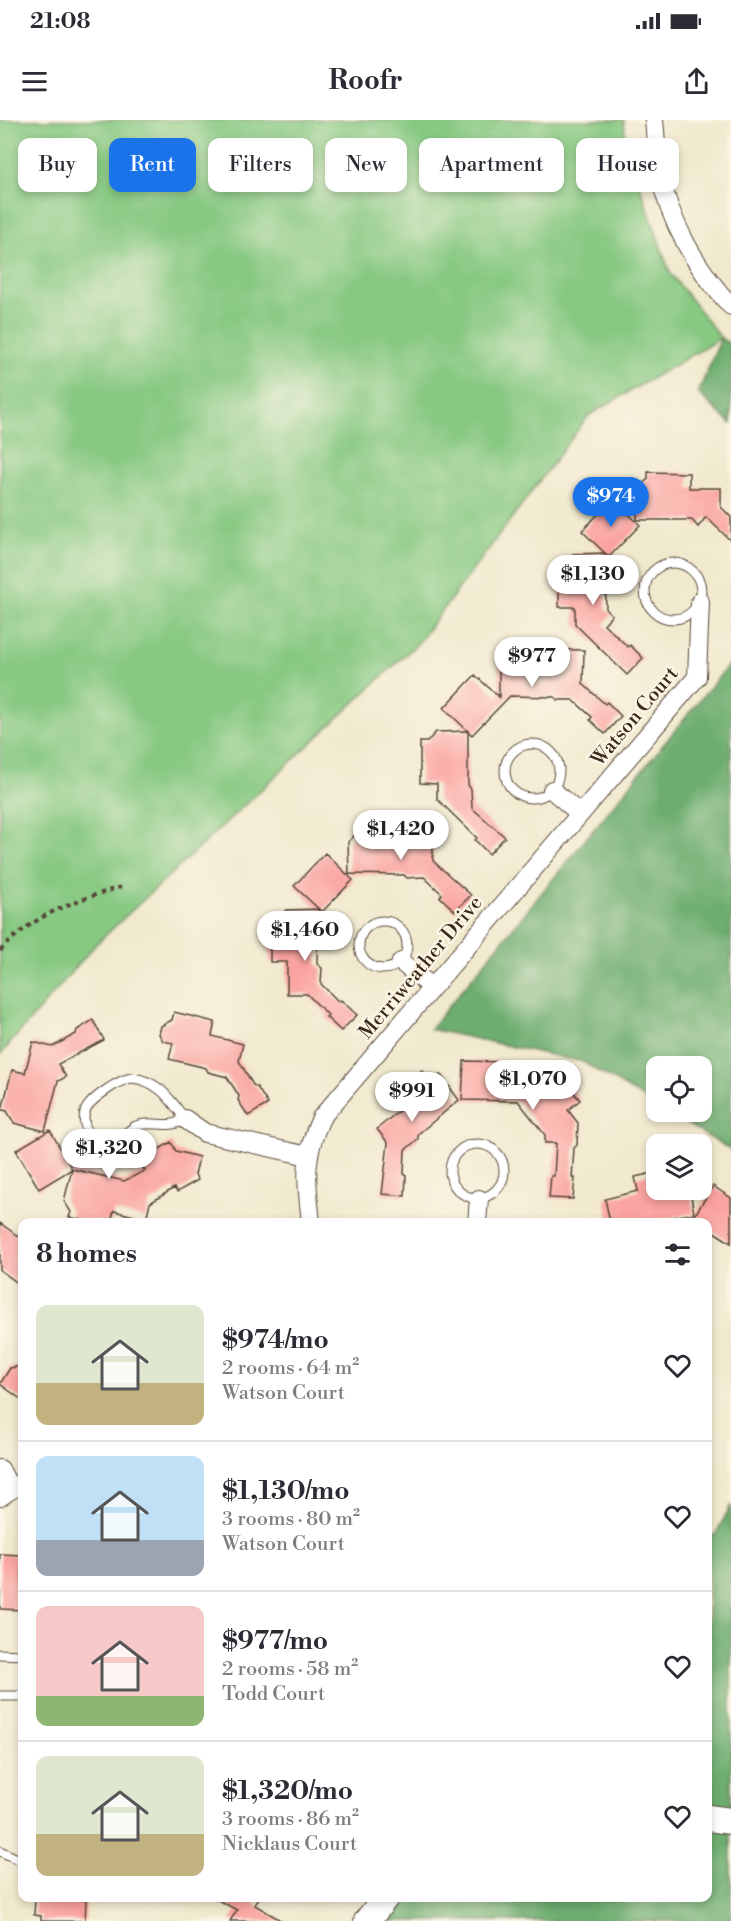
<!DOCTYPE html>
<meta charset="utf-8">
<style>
body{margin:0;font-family:"Libre Bodoni",serif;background:#f7f7f7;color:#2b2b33;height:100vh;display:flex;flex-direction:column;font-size:22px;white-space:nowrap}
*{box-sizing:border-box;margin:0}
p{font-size:20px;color:#7c7c81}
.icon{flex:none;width:33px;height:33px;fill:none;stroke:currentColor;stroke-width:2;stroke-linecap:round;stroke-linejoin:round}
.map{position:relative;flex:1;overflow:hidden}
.drawer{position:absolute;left:18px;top:1098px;width:694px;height:684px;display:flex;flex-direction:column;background:#fff;border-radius:12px;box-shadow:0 3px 9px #0003}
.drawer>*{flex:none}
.top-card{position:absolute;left:18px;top:18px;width:696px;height:54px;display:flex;gap:12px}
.buttons{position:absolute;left:646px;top:936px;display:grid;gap:12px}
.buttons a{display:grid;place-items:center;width:66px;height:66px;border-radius:12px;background:#fff;box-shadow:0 3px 9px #0003;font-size:30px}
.price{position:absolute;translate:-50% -51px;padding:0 14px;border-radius:21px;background:#fff;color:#222;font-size:20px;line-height:39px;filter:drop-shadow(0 2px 3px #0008)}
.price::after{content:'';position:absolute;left:50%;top:36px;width:18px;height:14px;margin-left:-9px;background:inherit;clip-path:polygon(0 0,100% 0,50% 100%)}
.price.current{background:#1a73e8;color:#fff}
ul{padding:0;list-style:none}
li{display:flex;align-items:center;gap:18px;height:150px;padding:0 18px}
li+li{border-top:2px solid #e1e1e2}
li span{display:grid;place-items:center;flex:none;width:168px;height:120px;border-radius:12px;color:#555}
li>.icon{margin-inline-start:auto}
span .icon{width:72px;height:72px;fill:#fffc;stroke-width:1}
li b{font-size:26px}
h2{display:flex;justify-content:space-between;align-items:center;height:72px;padding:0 18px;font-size:26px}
.pill{padding:0 21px;border-radius:12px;background:#fff;box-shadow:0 3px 9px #0003;font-size:21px;line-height:54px}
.pill.current{background:#1a73e8;color:#fff}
.status{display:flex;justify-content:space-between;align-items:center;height:42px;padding:0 30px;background:#fff;direction:ltr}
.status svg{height:16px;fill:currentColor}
header{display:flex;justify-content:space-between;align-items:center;height:78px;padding:0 18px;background:#fff;font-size:27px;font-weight:800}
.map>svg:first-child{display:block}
.green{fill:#87c982;stroke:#617a50;stroke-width:1.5}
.forest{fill:#6dad70;stroke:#546c47;stroke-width:1.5}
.building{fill:#faa3a0}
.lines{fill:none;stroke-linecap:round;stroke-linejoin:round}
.lane-casing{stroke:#564738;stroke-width:11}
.street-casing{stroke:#564738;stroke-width:20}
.secondary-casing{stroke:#564738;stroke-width:28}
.path{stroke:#564738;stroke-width:4;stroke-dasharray:4.5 4.5;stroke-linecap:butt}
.lane{stroke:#fff;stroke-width:9}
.street{stroke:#fff;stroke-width:18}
.secondary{stroke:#fff;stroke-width:26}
.labels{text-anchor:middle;stroke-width:5;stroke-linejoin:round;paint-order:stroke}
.street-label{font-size:20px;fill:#3b2a1e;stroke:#fcf5e5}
</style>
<div class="status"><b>21:08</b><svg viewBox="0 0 49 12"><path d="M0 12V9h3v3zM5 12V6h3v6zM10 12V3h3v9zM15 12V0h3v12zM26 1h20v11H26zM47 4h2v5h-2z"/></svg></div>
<header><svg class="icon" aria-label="menu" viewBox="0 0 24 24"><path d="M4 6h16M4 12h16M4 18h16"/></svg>Roofr<svg class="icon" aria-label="share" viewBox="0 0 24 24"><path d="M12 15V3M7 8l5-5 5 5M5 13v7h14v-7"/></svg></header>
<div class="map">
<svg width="731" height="1801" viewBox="0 0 731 1801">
<rect width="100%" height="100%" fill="#fcf5e5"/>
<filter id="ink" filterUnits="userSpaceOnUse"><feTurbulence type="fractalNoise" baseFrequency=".0167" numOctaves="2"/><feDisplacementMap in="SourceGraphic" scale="12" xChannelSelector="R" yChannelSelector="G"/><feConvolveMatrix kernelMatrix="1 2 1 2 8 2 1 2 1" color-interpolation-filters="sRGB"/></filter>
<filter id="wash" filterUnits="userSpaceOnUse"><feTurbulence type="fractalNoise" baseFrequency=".008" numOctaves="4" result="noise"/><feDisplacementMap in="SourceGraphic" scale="24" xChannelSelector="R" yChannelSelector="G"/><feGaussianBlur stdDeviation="1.35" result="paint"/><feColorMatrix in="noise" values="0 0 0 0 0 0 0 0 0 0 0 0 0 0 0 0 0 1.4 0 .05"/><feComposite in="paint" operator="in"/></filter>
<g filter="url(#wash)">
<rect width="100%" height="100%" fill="#f1e9ce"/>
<path class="green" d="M0 0H624L626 26 670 153 721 218 589 295 418 523 96 824 0 935Z"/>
<path class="forest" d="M721 218 731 225V304L698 273Z
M731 542V1030L666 992H702V946H657V986L583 942 430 909Z
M731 1385V1801H367L393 1778H708V1415H715Z"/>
<g id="blocks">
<path class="building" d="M648 352 689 353V368H721V387L731 397V421L706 397 698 407 692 400H637V369L648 359Z
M613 379 640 405 609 437 582 411Z
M605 433 606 489 612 495 604 504 628 527 630 525 643 538 627 555 575 504V487H559V450L573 434Z
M510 529 584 530 583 564 605 584 607 582 621 596 605 614 590 600 592 597 573 580H558L555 577 510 576 472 615 444 588 475 555 499 577V545L510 534Z
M468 611V665L471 669 472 688 505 717 489 734 475 720 477 718 437 679V664L420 663V622H427L436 612Z
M363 707H400V722L433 723V741L471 775 455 791 440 777 442 774 424 757 407 758 404 755 349 754 348 722Z
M325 733 353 760 322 792 294 766Z
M318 789 317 844 322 848 321 864 339 882 341 880 357 895 341 911 326 897 328 895 307 874H287V842H270V801H276L286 790Z
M174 892 215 902 212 916 243 924 239 941 253 965 257 967 268 984 248 996 238 980 239 976 227 957 208 952 206 948 169 939 173 923 163 921 159 914 161 906 172 900Z
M93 900 104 920 58 944 66 957 58 961 45 1011 14 1003 7 991 2 990 12 950 25 953 33 922 52 927 76 914 77 910Z
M464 941 509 942 508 976 533 953H547L553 948 580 980 568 990 578 1003 577 1025 574 1028 572 1058H575L573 1079 549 1078 551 1056H554L556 1023H545V1015L518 981 462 980Z
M422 950 426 954 441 955 459 980 418 1014V1019L405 1030 404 1054 406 1055 405 1076 382 1074 388 1023 377 1009 401 989 391 976Z
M50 1010 72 1049 124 1061 145 1051 139 1041 171 1022 176 1031 199 1037 195 1055 198 1060 177 1072 174 1068 150 1083 146 1099 114 1091 111 1102H90L69 1097 71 1092 64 1081 72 1049 39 1069 16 1030Z
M657 1052V1070H690L694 1093 650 1102H610L605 1079 638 1071 635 1057Z
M713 1066 731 1078V1123L708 1108V1102H700L693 1098Z
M0 1103 22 1119V1166L0 1150Z
M22 1246V1280L0 1264 10 1248Z
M0 1434 22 1435V1490L0 1489Z
M58 1778H83V1780H86L85 1801H41V1796L34 1795 35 1779 57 1781Z
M214 1778H259L255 1785 282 1801H230L237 1790Z"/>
</g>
</g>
<g filter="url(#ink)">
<use href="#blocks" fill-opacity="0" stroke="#564738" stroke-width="1.5"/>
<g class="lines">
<g class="lane-casing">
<path id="lane" d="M645 471a28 28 0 1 1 56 0a28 28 0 1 1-56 0Z
M505 651a27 27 0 1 1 54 0a27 27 0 1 1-54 0Z
M359 825a24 24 0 1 1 48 0a24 24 0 1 1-48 0Z
M132 958C159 961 170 979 185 999 167 1011 153 999 136 1006 126 1011 119 1023 109 1025 93 1028 81 1006 85 992 88 980 120 959 132 958Z
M450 1051a27 27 0 1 1 54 0a27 27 0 1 1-54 0Z
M0 1534 22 1535
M0 1576H22
M0 1731 22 1741"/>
</g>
<g class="street-casing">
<path id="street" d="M654 0C656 17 656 35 659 51 669 101 697 150 731 186
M552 670 580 694
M401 842 432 867
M185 999 205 1013 308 1036
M311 1102C306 1061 303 1037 321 998L697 557 700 482
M477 1102 479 1079
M0 1349 11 1370
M0 1377 22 1362"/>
</g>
<g class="secondary-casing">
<path id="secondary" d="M708 1698 731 1701
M367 1801 385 1778"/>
</g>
<path class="path" d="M0 831C34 794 74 781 121 767"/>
<use href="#lane" class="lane"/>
<use href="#street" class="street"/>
<use href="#secondary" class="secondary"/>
</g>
</g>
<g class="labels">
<g class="street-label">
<text transform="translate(634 596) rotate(-50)" y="7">Watson Court</text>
<text transform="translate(420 847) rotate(-50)" y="7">Merriweather Drive</text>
</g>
</g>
</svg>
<div class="buttons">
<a><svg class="icon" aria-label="locate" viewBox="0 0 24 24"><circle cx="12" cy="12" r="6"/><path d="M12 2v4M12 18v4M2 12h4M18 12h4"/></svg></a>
<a><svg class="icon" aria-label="layers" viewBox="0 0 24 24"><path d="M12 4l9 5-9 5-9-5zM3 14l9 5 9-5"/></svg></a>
</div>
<b class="price current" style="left:611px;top:408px">$974</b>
<b class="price" style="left:593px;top:486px">$1,130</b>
<b class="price" style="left:532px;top:568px">$977</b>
<b class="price" style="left:401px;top:741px">$1,420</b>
<b class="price" style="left:305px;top:842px">$1,460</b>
<b class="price" style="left:533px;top:991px">$1,070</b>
<b class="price" style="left:412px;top:1003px">$991</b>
<b class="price" style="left:109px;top:1060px">$1,320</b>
<div class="top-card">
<a class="pill">Buy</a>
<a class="pill current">Rent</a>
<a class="pill">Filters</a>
<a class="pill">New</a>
<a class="pill">Apartment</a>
<a class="pill">House</a>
</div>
<section class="drawer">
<h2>8 homes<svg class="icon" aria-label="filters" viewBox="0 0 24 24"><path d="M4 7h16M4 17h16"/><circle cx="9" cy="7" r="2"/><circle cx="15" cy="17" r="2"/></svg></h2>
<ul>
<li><span style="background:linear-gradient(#dfe7d0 65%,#c2b280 0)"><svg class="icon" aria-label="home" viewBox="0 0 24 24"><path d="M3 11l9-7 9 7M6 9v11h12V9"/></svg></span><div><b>$974/mo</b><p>2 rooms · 64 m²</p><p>Watson Court</p></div><svg class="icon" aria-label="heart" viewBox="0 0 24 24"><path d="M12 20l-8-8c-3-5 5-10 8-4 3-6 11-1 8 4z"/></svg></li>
<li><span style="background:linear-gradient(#bfe0f5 70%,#9aa5b1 0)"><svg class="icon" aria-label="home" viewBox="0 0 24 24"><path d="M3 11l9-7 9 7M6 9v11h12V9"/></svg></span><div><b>$1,130/mo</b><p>3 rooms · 80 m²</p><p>Watson Court</p></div><svg class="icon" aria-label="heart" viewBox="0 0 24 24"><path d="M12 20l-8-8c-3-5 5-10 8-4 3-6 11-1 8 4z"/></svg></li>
<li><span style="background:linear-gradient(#f6c9c9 75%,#8fb573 0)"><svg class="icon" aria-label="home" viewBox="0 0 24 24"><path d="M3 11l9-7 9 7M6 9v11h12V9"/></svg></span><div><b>$977/mo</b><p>2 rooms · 58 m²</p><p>Todd Court</p></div><svg class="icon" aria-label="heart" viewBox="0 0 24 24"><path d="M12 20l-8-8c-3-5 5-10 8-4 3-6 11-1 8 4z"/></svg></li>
<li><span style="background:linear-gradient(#dfe7d0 65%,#c2b280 0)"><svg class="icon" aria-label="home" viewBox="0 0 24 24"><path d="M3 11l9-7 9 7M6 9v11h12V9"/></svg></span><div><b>$1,320/mo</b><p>3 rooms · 86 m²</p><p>Nicklaus Court</p></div><svg class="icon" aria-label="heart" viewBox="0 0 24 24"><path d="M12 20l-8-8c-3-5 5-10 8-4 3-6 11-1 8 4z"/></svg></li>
</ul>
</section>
</div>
